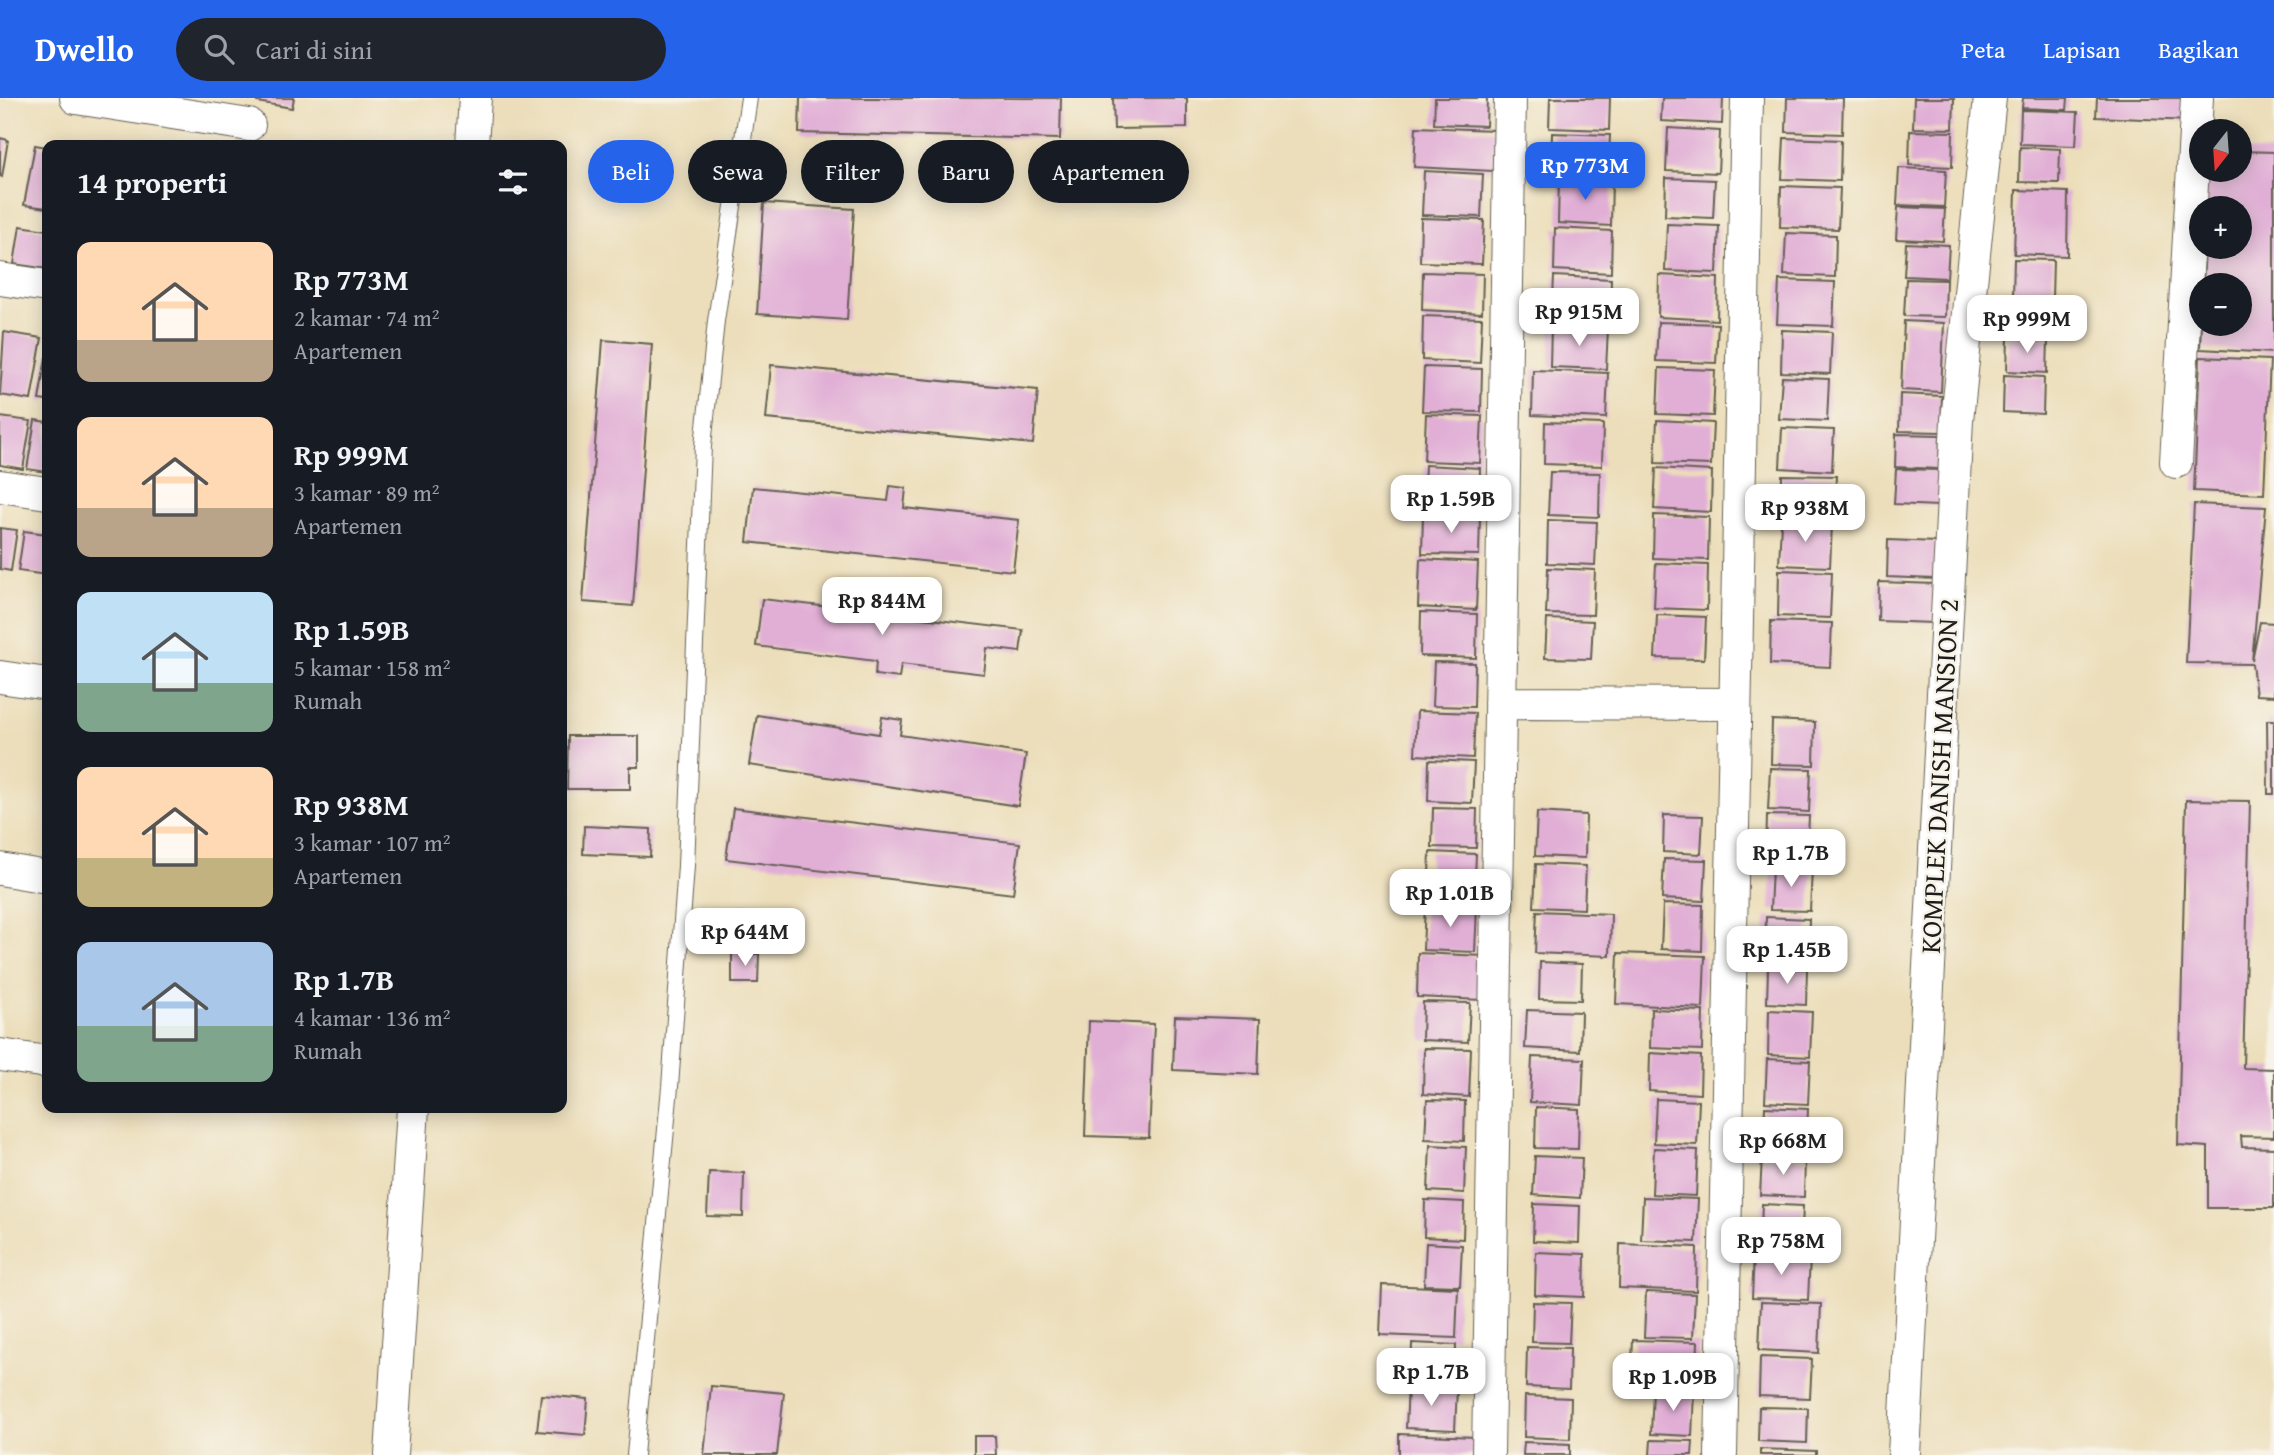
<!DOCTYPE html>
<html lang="id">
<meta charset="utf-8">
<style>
body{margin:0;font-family:"Gentium Book Plus",serif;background:#20242c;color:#f1f3f6;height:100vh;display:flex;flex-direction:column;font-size:26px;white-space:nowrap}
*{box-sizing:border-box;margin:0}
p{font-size:23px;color:#9ea1a6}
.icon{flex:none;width:38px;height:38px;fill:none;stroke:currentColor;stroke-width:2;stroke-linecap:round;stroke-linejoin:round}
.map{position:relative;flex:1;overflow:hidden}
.side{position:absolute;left:42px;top:42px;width:525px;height:973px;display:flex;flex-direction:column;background:#171b24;border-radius:14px;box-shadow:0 4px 18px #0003}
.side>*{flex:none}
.top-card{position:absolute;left:588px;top:42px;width:665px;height:63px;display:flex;gap:14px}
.needle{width:46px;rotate:197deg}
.fabs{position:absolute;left:2189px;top:21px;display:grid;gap:14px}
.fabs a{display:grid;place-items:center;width:63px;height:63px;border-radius:50%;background:#171b24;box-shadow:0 4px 18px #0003;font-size:35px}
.price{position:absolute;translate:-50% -60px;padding:0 16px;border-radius:14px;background:#fff;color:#222;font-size:23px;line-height:46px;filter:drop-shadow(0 2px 4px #0008)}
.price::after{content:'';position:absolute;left:50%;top:42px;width:21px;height:16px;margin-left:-10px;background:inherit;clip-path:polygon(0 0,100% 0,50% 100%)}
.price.selected{background:#2563eb;color:#fff}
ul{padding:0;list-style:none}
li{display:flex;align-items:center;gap:21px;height:175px;padding:0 35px}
li span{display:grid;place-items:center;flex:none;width:196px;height:140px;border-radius:14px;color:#555}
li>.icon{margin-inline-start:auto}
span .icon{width:84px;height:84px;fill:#fffc;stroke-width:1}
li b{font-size:30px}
h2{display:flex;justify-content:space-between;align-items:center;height:84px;padding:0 35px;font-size:30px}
.tag{padding:0 24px;border-radius:32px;background:#171b24;box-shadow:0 4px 18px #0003;font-size:24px;line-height:63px}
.tag.selected{background:#2563eb;color:#fff}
header{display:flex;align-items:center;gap:42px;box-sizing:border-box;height:98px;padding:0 35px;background:#2563eb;color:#fff}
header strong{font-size:33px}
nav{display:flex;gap:38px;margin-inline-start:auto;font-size:24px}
.search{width:490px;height:63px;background:#20242c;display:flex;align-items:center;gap:18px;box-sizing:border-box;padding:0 24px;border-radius:38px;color:#9ea1a6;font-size:26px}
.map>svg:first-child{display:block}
.building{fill:#e1afd6}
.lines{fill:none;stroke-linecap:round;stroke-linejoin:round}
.lane-casing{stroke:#656053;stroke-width:18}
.street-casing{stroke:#656053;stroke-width:34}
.lane{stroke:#fff;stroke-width:16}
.street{stroke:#fff;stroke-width:32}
.labels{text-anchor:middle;stroke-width:5;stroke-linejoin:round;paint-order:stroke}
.street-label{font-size:28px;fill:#1c1c1c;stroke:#f7f3e8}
</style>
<header>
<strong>Dwello</strong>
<div class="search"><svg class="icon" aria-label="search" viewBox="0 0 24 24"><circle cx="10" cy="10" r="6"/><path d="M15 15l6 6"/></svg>Cari di sini</div>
<nav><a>Peta</a><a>Lapisan</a><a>Bagikan</a></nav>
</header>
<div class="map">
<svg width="2274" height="1357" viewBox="0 0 2274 1357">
<rect width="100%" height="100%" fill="#f7f3e8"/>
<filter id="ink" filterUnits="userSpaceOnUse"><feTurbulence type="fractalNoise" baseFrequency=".0143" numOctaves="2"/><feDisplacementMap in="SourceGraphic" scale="14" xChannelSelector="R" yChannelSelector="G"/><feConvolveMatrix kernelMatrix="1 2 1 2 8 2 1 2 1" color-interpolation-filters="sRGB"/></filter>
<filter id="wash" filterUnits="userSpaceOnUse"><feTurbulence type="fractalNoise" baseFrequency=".00686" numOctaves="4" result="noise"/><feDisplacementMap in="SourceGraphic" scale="28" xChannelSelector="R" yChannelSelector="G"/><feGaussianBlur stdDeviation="1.57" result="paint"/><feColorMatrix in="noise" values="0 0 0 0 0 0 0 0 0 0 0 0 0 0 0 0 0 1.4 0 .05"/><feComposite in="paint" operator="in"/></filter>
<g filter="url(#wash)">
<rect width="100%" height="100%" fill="#ecdeba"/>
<g id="blocks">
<path class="building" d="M258 0H294L292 10 257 4Z
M800 0H1061L1060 41 799 35Z
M1113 0H1187V30L1114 31Z
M1435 0H1487L1486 28 1434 26Z
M1550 0H1610L1609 32 1549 30Z
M1662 0H1723L1722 26 1661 23Z
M1787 0H1843L1842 36 1786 34Z
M1914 0H1954L1953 31 1913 30Z
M2023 0H2068L2067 12 2022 10Z
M2097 0H2192L2191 23 2096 19Z
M2021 12 2078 14 2076 48 2020 46Z
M1416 29 1495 32 1493 73 1414 69Z
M1668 30 1720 33 1718 75 1666 73Z
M1910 33 1953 34 1952 69 1909 67Z
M1552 35 1610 37 1608 78 1551 76Z
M0 40 8 42 2 79 0 78Z
M1784 40 1841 42 1840 83 1782 81Z
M35 47 47 49V110L24 107Z
M2020 49 2060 51 2059 85 2019 84Z
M2240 53 2274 54V255L2200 251 2201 226H2240V187H2203L2205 149H2240V144H2247V141H2240V110H2202V72H2240Z
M1899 70 1946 72 1944 109 1897 107Z
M1424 73 1483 76 1481 119 1422 117Z
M1559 79 1612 82 1611 128 1558 125Z
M1666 80 1715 82 1713 120 1665 118Z
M1781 88 1840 90 1838 131 1780 129Z
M2016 92 2068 94 2067 158 2014 156Z
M764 105 854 111 847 222 757 216Z
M1898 109 1945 111 1943 143 1896 141Z
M1421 120 1484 122 1482 166 1420 164Z
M1667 126 1719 128 1717 175 1665 173Z
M20 128 47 132V171L14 166Z
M1555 130 1612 133 1611 175 1554 172Z
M1786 135 1836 137 1835 179 1784 177Z
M1906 145 1949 147 1947 180 1904 178Z
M2014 161 2053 162 2052 201 2013 200Z
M1423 174 1483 176 1482 215 1422 212Z
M1659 177 1718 180 1717 222 1658 219Z
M1554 178 1611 181 1610 224 1552 223Z
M1906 181 1946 182 1945 219 1904 218Z
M1779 182 1835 184 1833 228 1777 226Z
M2012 202 2048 203 2047 239 2010 238Z
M1423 218 1482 220 1480 265 1422 262Z
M1904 223 1944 225 1941 294 1901 292Z
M1658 224 1718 226 1716 265 1656 263Z
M1551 228 1608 231 1606 271 1550 269Z
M1782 232 1832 234 1830 276 1781 274Z
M4 234 42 240 31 302 0 297Z
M2008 239 2048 241 2047 275 2007 273Z
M603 242 652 246 633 508 583 504Z
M46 259H47V303L39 302Z
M2200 259 2270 262 2264 396 2194 393Z
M771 267 1038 292 1033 346 766 321Z
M1424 269 1482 271 1481 314 1422 313Z
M1659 270 1715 272 1713 318 1657 316Z
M1533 272 1608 275 1606 320 1532 317Z
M2004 277 2044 279 2043 316 2003 314Z
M1782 279 1829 281 1827 323 1779 321Z
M1900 296 1942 298 1941 334 1899 333Z
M1426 316 1482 318 1480 365 1424 363Z
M0 319 31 323 23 371 0 367Z
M35 322 47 324V374L27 371Z
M1657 322 1713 325 1711 367 1655 365Z
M1545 324 1603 326 1602 368 1544 366Z
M1782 330 1834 332 1832 373 1780 370Z
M1896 336 1940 337 1939 371 1895 369Z
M1425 367 1480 370 1479 411 1423 408Z
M1656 370 1712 373 1711 414 1654 411Z
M1896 371 1940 372 1938 408 1894 406Z
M1550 374 1600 375 1599 419 1548 417Z
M1782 377 1836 378 1834 421 1781 419Z
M890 388 906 390 904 410 1019 422 1013 473 747 444 753 389 888 403Z
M2194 406 2266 409 2252 563 2260 524 2274 525V598L2256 597 2252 566 2186 565Z
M1423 416 1480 418 1479 457 1422 456Z
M1654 417 1709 419 1708 462 1653 460Z
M1548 422 1597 424 1595 467 1547 465Z
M1781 424 1832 426 1830 469 1779 467Z
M0 430 17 432 11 473 0 471Z
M24 433 47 436V477L18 473Z
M1888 442 1936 444 1935 481 1887 479Z
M1420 461 1478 464 1476 512 1418 509Z
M1656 465 1708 467 1707 512 1654 510Z
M1548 470 1595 472 1593 517 1546 516Z
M1779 472 1832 474 1830 520 1778 518Z
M1879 484 1935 486 1933 525 1878 523Z
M762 501 1023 532 1020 554 987 550 984 576 901 566 899 580 875 577 876 563 756 548Z
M1421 514 1477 516 1476 560 1420 558Z
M1657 517 1706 519 1704 561 1655 560Z
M1547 521 1593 523 1591 561 1545 560Z
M1771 523 1832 525 1830 569 1770 566Z
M1434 564 1475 565 1474 609 1432 608Z
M1417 613 1475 615 1473 660 1415 657Z
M757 617 879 636 882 619 902 622 900 637 1026 656 1018 708 749 667Z
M1772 622 1815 624 1814 667 1771 666Z
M2267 622H2274V696H2268Z
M568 638H639V669H630V691H567Z
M1429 662 1474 664 1472 705 1428 703Z
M1770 670 1811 671 1809 714 1768 712Z
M2186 702 2250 703 2243 970 2274 971V1039L2241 1038 2242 1049 2274 1050V1110H2208V1049L2178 1047Z
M733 710 1020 745 1013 796 726 761Z
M1433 710 1477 711 1476 750 1432 749Z
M1537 714 1586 717 1585 760 1535 758Z
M1664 717 1703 718 1701 756 1663 754Z
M1767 717 1809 718 1807 760 1766 759Z
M584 728 651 731 650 759 583 756Z
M1430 754 1476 756 1474 799 1428 796Z
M1664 761 1706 762 1704 803 1662 801Z
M1536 766 1586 768 1584 811 1534 809Z
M1772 770 1812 771 1810 813 1770 812Z
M1663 806 1703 807 1702 853 1661 851Z
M1425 807 1477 809 1475 854 1423 852Z
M1537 813 1611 816 1610 858 1535 855Z
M791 815V850L722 851 721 816Z
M1766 819 1809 821 1808 858 1765 857Z
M732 855 759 856 758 885H732Z
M1418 855 1484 858 1482 902 1417 899Z
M1618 855 1705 858 1703 910 1616 906Z
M1540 864 1582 866 1581 902 1539 901Z
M1768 870 1807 871 1806 907 1767 905Z
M1423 904 1470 905 1468 944 1422 942Z
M1651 911 1703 913 1702 952 1650 950Z
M1527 912 1581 914 1580 953 1525 950Z
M1769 912 1812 914 1810 959 1768 957Z
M1175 918 1260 921 1258 976 1173 972Z
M1089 923 1154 926 1149 1040 1085 1038Z
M1424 950 1471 951 1469 999 1423 996Z
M1650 955 1701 958 1700 996 1649 993Z
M1532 959 1584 961 1582 1007 1530 1004Z
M1767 961 1810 963 1808 1006 1765 1004Z
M1656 1001 1699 1003 1697 1047 1654 1045Z
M1427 1002 1465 1003 1464 1043 1425 1041Z
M1536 1009 1579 1011 1578 1051 1535 1050Z
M1765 1009 1808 1011 1806 1056 1763 1054Z
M1430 1047 1466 1049 1464 1095 1428 1093Z
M1654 1050 1698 1052 1696 1098 1652 1096Z
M1535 1058 1582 1060 1580 1100 1533 1097Z
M1762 1059 1805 1061 1804 1099 1760 1097Z
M709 1074 744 1075 743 1119 707 1118Z
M1643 1099 1698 1101 1696 1144 1641 1142Z
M1425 1102 1464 1104 1463 1141 1424 1139Z
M1534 1106 1580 1108 1579 1145 1533 1143Z
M1762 1106 1803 1108 1801 1153 1760 1152Z
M1426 1145 1462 1147 1460 1188 1424 1187Z
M1620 1146 1697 1149 1696 1193 1619 1190Z
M1536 1154 1585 1156 1584 1199 1535 1197Z
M1754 1156 1810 1158 1808 1202 1752 1200Z
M1382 1187 1458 1190 1456 1240 1380 1237Z
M1646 1194 1695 1196 1693 1240 1644 1239Z
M1533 1204 1571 1205 1569 1245 1532 1244Z
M1761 1204 1821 1206 1819 1255 1759 1252Z
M1633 1242 1698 1244 1696 1290 1631 1287Z
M1412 1245 1456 1247 1455 1285 1411 1283Z
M1527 1249 1570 1250 1569 1291 1526 1289Z
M1760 1259 1812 1261 1810 1300 1759 1298Z
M711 1288 784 1295 777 1357H704Z
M1408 1288 1457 1290 1455 1332 1406 1330Z
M1653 1293 1694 1294 1692 1338 1651 1336Z
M541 1297 588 1301 585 1337 537 1333Z
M1525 1298 1571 1300 1570 1341 1524 1339Z
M1759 1309 1808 1310 1807 1345 1758 1343Z
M1399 1336 1476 1339V1357H1399Z
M974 1338H995L996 1357H974Z
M1651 1342 1693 1343 1692 1357H1650Z
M1524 1344 1570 1346V1357H1523Z
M1760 1351 1816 1353V1357H1760Z"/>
</g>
</g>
<g filter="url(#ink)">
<use href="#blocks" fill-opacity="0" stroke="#656053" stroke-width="2"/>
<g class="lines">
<g class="lane-casing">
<path id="lane" d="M635 1357 670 989 686 768 703 348 716 223 749 0"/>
</g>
<g class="street-casing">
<path id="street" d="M76 0 249 27
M472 47 475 0
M0 181 47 188
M2176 364 2197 0
M0 388 47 395
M0 579 47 586
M1500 605 1734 606
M0 771 47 779
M0 957 47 964
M391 1357 413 1010
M1488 1357 1510 0
M1721 1357 1747 0
M1904 1357 1957 322 1990 0"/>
</g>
<use href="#lane" class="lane"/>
<use href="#street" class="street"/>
</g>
</g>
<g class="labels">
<g class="street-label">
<text transform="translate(1939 678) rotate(-87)" y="10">KOMPLEK DANISH MANSION 2</text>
</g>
</g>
</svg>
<div class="fabs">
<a><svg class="needle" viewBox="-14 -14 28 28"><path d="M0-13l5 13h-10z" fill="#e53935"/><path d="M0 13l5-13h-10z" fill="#9ea1a6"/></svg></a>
<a>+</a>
<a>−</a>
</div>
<b class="price selected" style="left:1585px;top:104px">Rp 773M</b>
<b class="price" style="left:1579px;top:250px">Rp 915M</b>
<b class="price" style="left:2027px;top:257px">Rp 999M</b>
<b class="price" style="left:1451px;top:437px">Rp 1.59B</b>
<b class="price" style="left:1805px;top:446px">Rp 938M</b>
<b class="price" style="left:882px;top:539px">Rp 844M</b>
<b class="price" style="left:1791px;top:791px">Rp 1.7B</b>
<b class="price" style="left:1450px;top:831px">Rp 1.01B</b>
<b class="price" style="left:745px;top:870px">Rp 644M</b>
<b class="price" style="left:1787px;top:888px">Rp 1.45B</b>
<b class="price" style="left:1783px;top:1079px">Rp 668M</b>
<b class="price" style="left:1781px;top:1179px">Rp 758M</b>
<b class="price" style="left:1431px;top:1310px">Rp 1.7B</b>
<b class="price" style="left:1673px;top:1315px">Rp 1.09B</b>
<div class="top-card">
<a class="tag selected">Beli</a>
<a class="tag">Sewa</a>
<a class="tag">Filter</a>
<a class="tag">Baru</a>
<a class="tag">Apartemen</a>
</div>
<section class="side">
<h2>14 properti<svg class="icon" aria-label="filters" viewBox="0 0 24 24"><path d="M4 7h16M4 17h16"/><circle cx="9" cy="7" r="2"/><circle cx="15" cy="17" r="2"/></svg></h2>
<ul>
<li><span style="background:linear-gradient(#ffd9b3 70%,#b9a48a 0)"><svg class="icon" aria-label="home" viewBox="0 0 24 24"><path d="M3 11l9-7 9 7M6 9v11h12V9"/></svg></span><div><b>Rp 773M</b><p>2 kamar · 74 m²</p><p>Apartemen</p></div></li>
<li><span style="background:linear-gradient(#ffd9b3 65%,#b9a48a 0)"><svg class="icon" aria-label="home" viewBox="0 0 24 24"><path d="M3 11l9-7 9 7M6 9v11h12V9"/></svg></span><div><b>Rp 999M</b><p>3 kamar · 89 m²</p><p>Apartemen</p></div></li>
<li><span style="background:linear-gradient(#bfe0f5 65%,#7fa58c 0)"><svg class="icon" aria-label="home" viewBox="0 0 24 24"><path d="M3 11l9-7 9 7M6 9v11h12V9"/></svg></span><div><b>Rp 1.59B</b><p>5 kamar · 158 m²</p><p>Rumah</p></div></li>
<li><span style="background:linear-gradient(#ffd9b3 65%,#c2b280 0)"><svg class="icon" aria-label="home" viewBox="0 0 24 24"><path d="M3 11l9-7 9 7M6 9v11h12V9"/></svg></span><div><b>Rp 938M</b><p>3 kamar · 107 m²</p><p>Apartemen</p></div></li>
<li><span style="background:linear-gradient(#a9c7e8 60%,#7fa58c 0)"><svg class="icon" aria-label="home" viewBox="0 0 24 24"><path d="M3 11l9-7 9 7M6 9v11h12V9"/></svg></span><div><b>Rp 1.7B</b><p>4 kamar · 136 m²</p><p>Rumah</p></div></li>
</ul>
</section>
</div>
